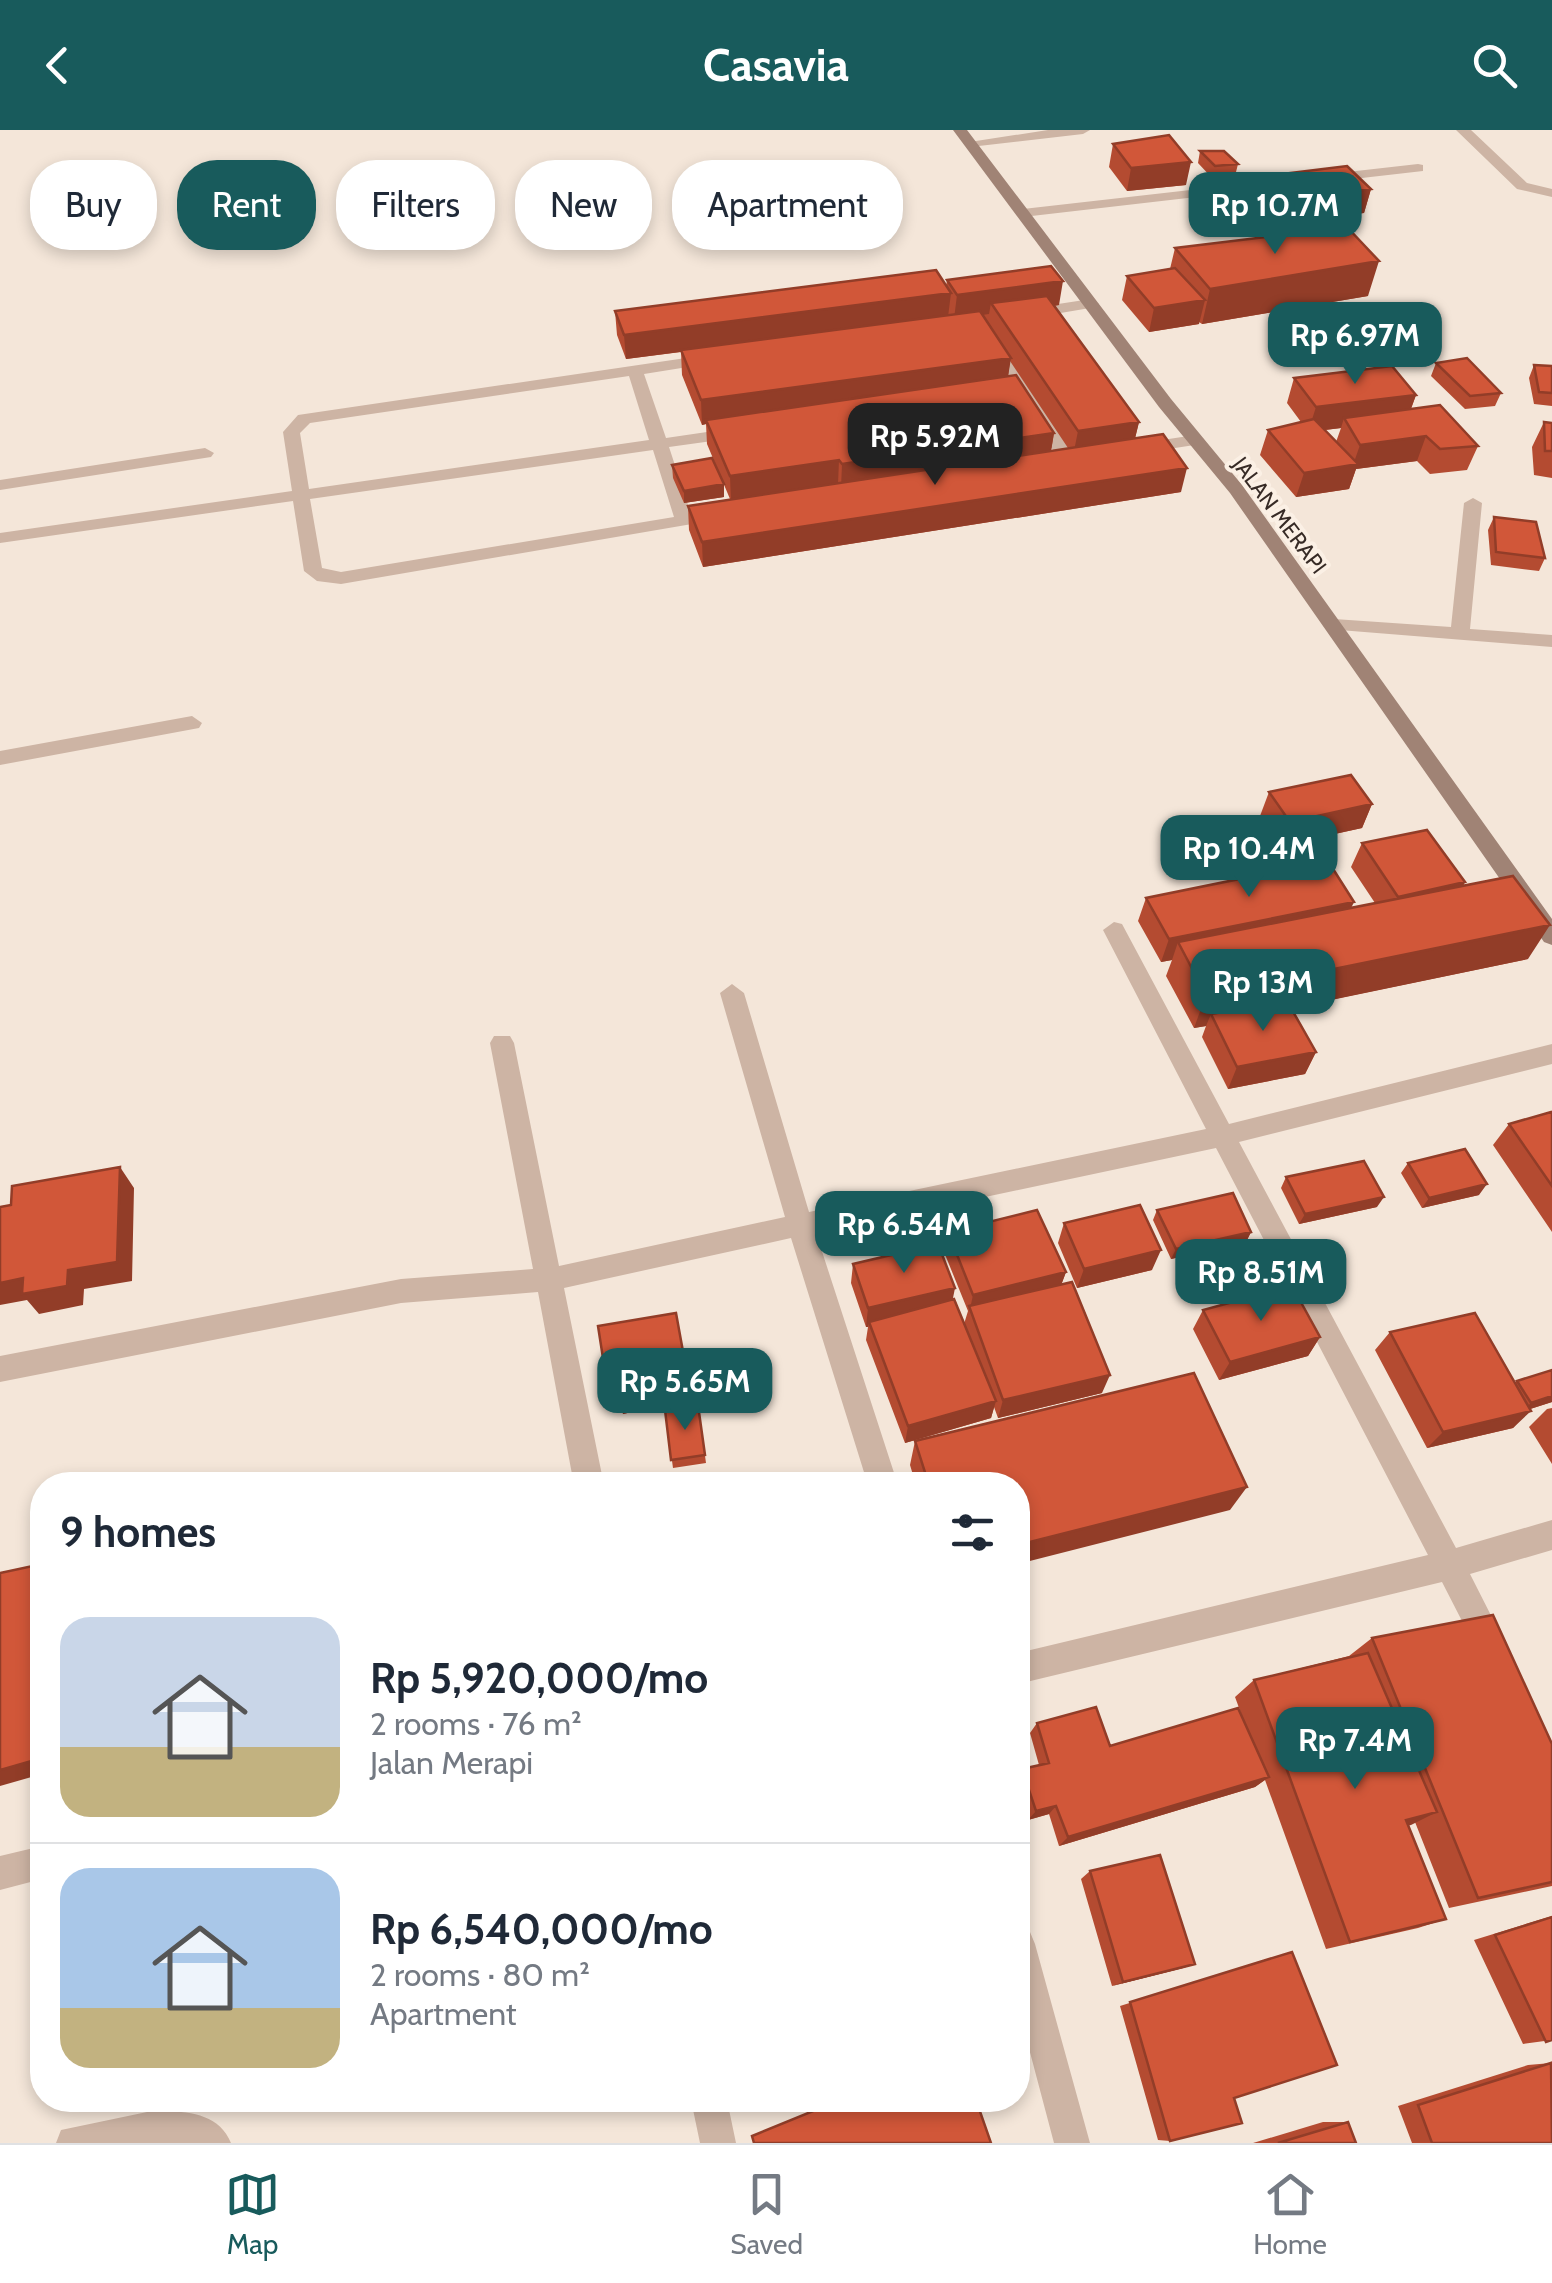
<!DOCTYPE html>
<meta charset="utf-8">
<style>
body{margin:0;font-family:Cabin,sans-serif;background:#f6f6f7;color:#1f2937;height:100vh;display:flex;flex-direction:column;font-size:38px;white-space:nowrap}
*{box-sizing:border-box;margin:0}
p{font-size:32px;color:#747a83}
.icon{flex:none;width:55px;height:55px;fill:none;stroke:currentColor;stroke-width:2;stroke-linecap:round;stroke-linejoin:round}
.map{position:relative;flex:1;overflow:hidden}
.details{position:absolute;left:30px;top:1342px;width:1000px;height:640px;display:flex;flex-direction:column;background:#fff;border-radius:40px;box-shadow:0 5px 15px #0003}
.details>*{flex:none}
.top-card{position:absolute;left:30px;top:30px;width:1000px;height:90px;display:flex;gap:20px}
.price{position:absolute;translate:-50% -85px;padding:0 22px;border-radius:20px;background:#185b5c;color:#fff;font-size:32px;line-height:65px;filter:drop-shadow(0 2px 5px #0008)}
.price::after{content:'';position:absolute;left:50%;top:60px;width:30px;height:22px;margin-left:-15px;background:inherit;clip-path:polygon(0 0,100% 0,50% 100%)}
.price.selected{background:#222;color:#fff}
ul{padding:0;list-style:none}
li{display:flex;align-items:center;gap:30px;height:250px;padding:0 30px}
li+li{border-top:2px solid #e0e1e3}
li span{display:grid;place-items:center;flex:none;width:280px;height:200px;border-radius:30px;color:#555}
li>.icon{margin-inline-start:auto}
span .icon{width:120px;height:120px;fill:#fffc;stroke-width:1}
li b{font-size:42px}
h2{display:flex;justify-content:space-between;align-items:center;height:120px;padding:0 30px;font-size:42px}
.chip{padding:0 35px;border-radius:40px;background:#fff;box-shadow:0 5px 15px #0003;font-size:35px;line-height:90px}
.chip.selected{background:#185b5c;color:#fff}
header{display:flex;justify-content:space-between;align-items:center;height:130px;padding:0 30px;background:#185b5c;color:#fff;font-size:45px;font-weight:700}
.tab-bar{display:flex;justify-content:space-around;align-items:center;height:140px;border-top:2px solid #e0e1e3;background:#fff;font-size:28px;color:#747a83}
.tab-bar a{display:grid;justify-items:center;gap:5px}
.tab-bar .selected{color:#185b5c}
.map>svg:first-child{display:block}
.lines{fill:none;stroke-linecap:round;stroke-linejoin:round}
.lane{fill:#cdb4a4;fill-rule:evenodd}
.street{fill:#cdb4a4;fill-rule:evenodd}
.secondary{fill:#a08375;fill-rule:evenodd}
.wall{fill:#b44b31;fill-rule:evenodd}
.shaded-wall{fill:#923d28}
.building{fill:#d15739;stroke:#923d28;stroke-width:2.5}
.labels{text-anchor:middle;stroke-width:8;stroke-linejoin:round;paint-order:stroke}
.far-street-label{font-size:22px;fill:#372b26;stroke:#fbf0e5}
</style>
<header><svg class="icon" aria-label="back" viewBox="0 0 24 24"><path d="M15 5l-7 7 7 7"/></svg>Casavia<svg class="icon" aria-label="search" viewBox="0 0 24 24"><circle cx="10" cy="10" r="6"/><path d="M15 15l6 6"/></svg></header>
<div class="map">
<svg width="1552" height="2013" viewBox="0 0 1552 2013">
<rect width="100%" height="100%" fill="#f4e6d9"/>
<g class="lines">
<path class="lane" d="M42 1716V1749L0 1760V1726Z
M147 1982C178 1980 218 1980 231 2013H56L61 2000Z"/>
<path class="street" d="M1048 0H1090L1083 4 970 17 963 13Z
M1456 0H1471L1527 53 1552 59V67L1517 59Z
M1418 34 1423 35V41L1023 87 1016 83 1023 79Z
M1091 169 1099 174 1096 177 1025 189 1017 184 1025 179Z
M984 209H996L1077 330 1074 334H1062L982 212Z
M713 224 719 226V232L644 244 666 308 741 297 749 302 741 307 669 317 691 384 721 379 730 384 727 388 341 454 317 451 304 441 293 371 0 413V403L292 361 283 302 298 285ZM629 246 649 310 309 359 300 303 310 293ZM653 320 674 387 341 442 322 438 310 369Z
M1195 305 1203 310 1201 314 1136 324 1127 319 1136 314Z
M205 318 214 323 211 327 0 360V350Z
M1473 368 1482 373 1470 499 1552 505V517L1327 499V491L1334 489 1451 497 1464 373Z
M192 586 202 593 199 598 0 635V621Z
M1114 792 1122 794 1229 994 1552 914V934L1239 1012 1456 1418 1552 1390V1420L1470 1444 1507 1517 1503 1528 1492 1532 1481 1528 1442 1452 1018 1554V1523L1428 1425 1216 1018 816 1103 898 1355H868L791 1108 564 1158 604 1355H574L538 1162 401 1173 0 1252V1226L401 1149 533 1139 490 913 494 906H510L514 913 559 1136 785 1087 720 863 732 854 744 863 809 1082 1206 999 1103 800Z
M1018 1797 1030 1802 1035 1814 1090 2013H1054L1018 1877Z
M691 1970H727L736 2013H700Z"/>
<path class="secondary" d="M953 0H967L1171 269 1242 355 1552 789V815L1544 812 1230 363 1159 277Z"/>
</g>
<path class="wall" d="M1113 14 1186 55 1127 61 1109 37Z
M1200 21 1238 34 1235 46 1212 48 1198 33Z
M1266 46 1371 59 1364 83 1282 93 1260 70Z
M1175 118 1368 166 1202 194 1199 192V194L1149 202 1122 170 1127 146 1170 139Z
M947 150 1059 175 1054 176 1139 292 1135 308 1181 362 703 437 689 400 688 376 730 369 707 314 706 294 702 295 682 245 681 222 626 229 617 205 615 181 946 157ZM1010 231 1068 318 1051 321 1054 303 1008 246Z
M1436 233 1501 263 1495 276 1465 279 1431 246Z
M1534 235 1552 236V276L1534 274 1529 248Z
M1294 248 1416 265 1411 279 1478 316 1467 340 1430 344 1417 331 1356 339 1349 359 1296 367 1260 325 1268 300 1301 292 1287 273ZM1341 298 1336 312 1325 300Z
M1544 292 1552 293V348L1534 345 1532 317Z
M672 335 724 354V367L684 373 673 348Z
M1494 387 1545 428 1539 441 1491 435 1488 400Z
M1269 662 1372 674 1362 698 1280 716 1260 686Z
M1362 713 1465 752 1463 756 1528 829 1291 878 1316 922 1305 944 1228 959 1202 907 1206 896 1194 898 1166 846 1172 830 1161 832 1138 791 1146 768 1351 778 1375 773 1351 737Z
M1552 984V1102L1493 1015 1509 994Z
M1408 1033 1479 1065 1422 1078 1401 1043Z
M1286 1047 1377 1077 1299 1094 1281 1058Z
M1157 1080 1251 1102 1246 1112 1171 1129 1153 1090Z
M1064 1093 1152 1140 1077 1158 1058 1113Z
M948 1102 1066 1142 1061 1155 1102 1263 998 1288 994 1277 991 1288 905 1313 866 1210 868 1197H866L851 1153 853 1134 952 1170 964 1194 968 1181 944 1122Z
M1203 1180 1320 1207 1308 1226 1219 1250 1193 1199Z
M1390 1202 1515 1253 1517 1251 1552 1272 1530 1279 1513 1298 1427 1318 1375 1220Z
M684 1227 685 1236 678 1238 685 1270 623 1284 616 1248 607 1250 605 1241Z
M698 1275 706 1333 673 1338 665 1280Z
M1552 1278V1334L1529 1297 1547 1279Z
M915 1311 1230 1380 1018 1355H916L910 1335Z
M1372 1508 1552 1614V1756L1449 1778 1415 1692 1408 1695 1446 1789 1418 1798 1326 1819 1265 1650 1255 1657 1059 1716 1049 1684 1028 1690 1018 1655V1646L1022 1639 1039 1635 1030 1603 1037 1593 1110 1616 1245 1594 1235 1567 1254 1550 1349 1526Z
M1090 1741 1195 1834 1183 1838 1112 1856 1081 1749Z
M1552 1786V1910L1523 1914 1474 1810Z
M1292 1822 1234 1968 1170 2011 1158 2010 1120 1876Z
M1551 1933 1552 2013H1412L1398 1976 1528 1935Z
M1323 1992H1348L1356 2013H1253Z"/>
<path class="shaded-wall" d="M1191 32 1186 55 1127 61 1131 38Z
M1371 59 1364 83 1282 93 1289 69Z
M1379 131 1368 166 1202 194 1210 159Z
M1063 151 1059 175 997 183 991 173 989 184 954 189 957 165Z
M951 163 948 187 626 229 624 205Z
M1205 170 1199 194 1149 202 1154 178Z
M1011 228 1007 253 706 290V294L702 295 701 270Z
M1416 265 1407 289 1344 288 1341 298 1308 302 1316 277Z
M1139 292 1133 317 1073 326 1078 301Z
M1054 303 1050 327 841 359 842 334Z
M1426 306 1417 331 1356 339 1349 359 1296 367 1304 343 1353 335 1360 315Z
M839 330 838 354 731 371 730 346Z
M1187 338 1181 362 703 437 702 412Z
M724 354V367L684 373V361Z
M1372 674 1362 698 1280 716 1290 692Z
M1465 752 1452 776 1386 790 1398 767Z
M1354 772 1343 795 1178 812 1172 830 1161 832 1169 809Z
M1550 795 1528 829 1216 894 1211 884 1206 896 1194 898 1206 865Z
M1316 922 1305 944 1228 959 1237 937Z
M120 1037 134 1058 132 1151 84 1159 83 1175 39 1184 27 1170 0 1175V1153L68 1140Z
M1487 1054 1479 1065 1422 1078 1429 1068Z
M1384 1067 1377 1077 1299 1094 1305 1084Z
M1251 1102 1246 1112 1171 1129 1176 1119Z
M1161 1120 1152 1140 1077 1158 1084 1139Z
M1066 1142 1059 1161 970 1179 973 1165Z
M955 1158 951 1178 869 1192 868 1197H866L868 1178Z
M1320 1207 1308 1226 1219 1250 1230 1232Z
M1110 1245 1102 1263 998 1288 1003 1270Z
M684 1261 685 1270 623 1284 621 1275Z
M1552 1266V1272L1521 1282 1531 1273Z
M996 1271 991 1288 905 1313 908 1296Z
M1531 1281 1513 1298 1427 1318 1443 1302Z
M1247 1357 1230 1380 1018 1434V1415Z
M42 1628V1644L0 1656V1640Z
M1269 1647 1255 1657 1059 1716 1068 1707Z
M1056 1676 1049 1684 1028 1690 1036 1681Z
M1437 1682 1411 1695 1381 1702 1406 1690Z
M1195 1834 1183 1838 1112 1856 1123 1852Z"/>
<path class="building" d="M1169 5 1191 32 1131 38 1113 14Z
M1200 21H1224L1238 34 1215 36Z
M1347 36 1371 59 1289 69 1266 46Z
M1347 97 1379 131 1210 159 1175 118Z
M1051 136 1063 151 957 165 947 150Z
M1175 138 1205 170 1154 178 1127 146Z
M936 140 951 163 624 205 615 181Z
M1047 166 1139 292 1078 301 991 173Z
M980 181 1011 228 701 270 681 220Z
M1467 228 1501 263 1470 266 1436 233Z
M1534 235 1552 236V263L1539 262Z
M1392 236 1416 265 1316 277 1294 248Z
M1016 245 1054 303 842 334 839 330 730 346 706 290Z
M1440 275 1478 316 1440 319 1426 306 1360 315 1344 288Z
M1314 289 1358 334 1304 343 1268 300Z
M1544 292 1552 293V321H1545Z
M1163 304 1187 338 702 412 688 376Z
M712 328 724 354 684 361 672 335Z
M1494 387 1536 392 1545 428 1496 422Z
M1351 645 1372 674 1290 692 1269 662Z
M1427 700 1465 752 1398 767 1362 713Z
M1328 731 1354 772 1169 809 1146 768Z
M1513 746 1550 795 1206 865 1178 812Z
M1287 871 1316 922 1237 937 1211 884Z
M1551 982 1552 984V1056L1509 994Z
M1465 1019 1487 1054 1429 1068 1408 1033Z
M1364 1031 1384 1067 1305 1084 1286 1047Z
M120 1037 117 1132 68 1140 67 1156 22 1164 23 1148 0 1153V1077L11 1075 12 1056Z
M1233 1063 1251 1102 1176 1119 1157 1080Z
M1140 1075 1161 1120 1084 1139 1064 1093Z
M1037 1080 1066 1142 973 1165 948 1102Z
M938 1114 955 1158 868 1178 853 1134Z
M1072 1152 1110 1245 1003 1270 969 1176Z
M1292 1156 1320 1207 1230 1232 1203 1180Z
M954 1169 996 1271 908 1296 869 1192Z
M676 1183 684 1227 605 1241 598 1196Z
M1475 1183 1531 1281 1443 1302 1390 1202Z
M678 1235 684 1261 621 1275 615 1249Z
M1552 1240V1266L1531 1273 1517 1251Z
M1194 1243 1247 1357 1018 1415V1355H929L915 1311Z
M698 1275 705 1325 671 1330 665 1280Z
M42 1434V1628L0 1640V1443Z
M1493 1485 1552 1614V1752L1478 1768 1372 1508Z
M1368 1523 1437 1682 1406 1690 1446 1789 1350 1812 1254 1550Z
M1096 1577 1110 1616 1238 1578 1269 1647 1068 1707 1056 1676 1036 1681 1022 1639 1049 1633 1037 1593Z
M1160 1725 1195 1834 1123 1852 1090 1741Z
M1552 1787V1910L1546 1912 1495 1805Z
M1292 1822 1337 1935 1234 1968 1242 1993 1170 2011 1130 1872Z
M1551 1933 1552 2013H1432L1418 1975Z
M840 1970H976L991 2013H754L752 2006Z
M1348 1992 1356 2013H1278Z"/>
<g class="labels">
<g class="far-street-label">
<text transform="translate(1280 385) rotate(53)" y="8">JALAN MERAPI</text>
</g>
</g>
</svg>
<b class="price" style="left:1275px;top:127px">Rp 10.7M</b>
<b class="price" style="left:1355px;top:257px">Rp 6.97M</b>
<b class="price selected" style="left:935px;top:358px">Rp 5.92M</b>
<b class="price" style="left:1249px;top:770px">Rp 10.4M</b>
<b class="price" style="left:1263px;top:904px">Rp 13M</b>
<b class="price" style="left:904px;top:1146px">Rp 6.54M</b>
<b class="price" style="left:1261px;top:1194px">Rp 8.51M</b>
<b class="price" style="left:685px;top:1303px">Rp 5.65M</b>
<b class="price" style="left:1355px;top:1662px">Rp 7.4M</b>
<div class="top-card">
<a class="chip">Buy</a>
<a class="chip selected">Rent</a>
<a class="chip">Filters</a>
<a class="chip">New</a>
<a class="chip">Apartment</a>
</div>
<section class="details">
<h2>9 homes<svg class="icon" aria-label="filters" viewBox="0 0 24 24"><path d="M4 7h16M4 17h16"/><circle cx="9" cy="7" r="2"/><circle cx="15" cy="17" r="2"/></svg></h2>
<ul>
<li><span style="background:linear-gradient(#c9d6e8 65%,#c2b280 0)"><svg class="icon" aria-label="home" viewBox="0 0 24 24"><path d="M3 11l9-7 9 7M6 9v11h12V9"/></svg></span><div><b>Rp 5,920,000/mo</b><p>2 rooms · 76 m²</p><p>Jalan Merapi</p></div></li>
<li><span style="background:linear-gradient(#a9c7e8 70%,#c2b280 0)"><svg class="icon" aria-label="home" viewBox="0 0 24 24"><path d="M3 11l9-7 9 7M6 9v11h12V9"/></svg></span><div><b>Rp 6,540,000/mo</b><p>2 rooms · 80 m²</p><p>Apartment</p></div></li>
</ul>
</section>
</div>
<nav class="tab-bar">
<a class="selected"><svg class="icon" aria-label="map" viewBox="0 0 24 24"><path d="M3 6l6-2 6 2 6-2v14l-6 2-6-2-6 2zM9 4v14M15 6v14"/></svg>Map</a>
<a><svg class="icon" aria-label="saved" viewBox="0 0 24 24"><path d="M7 4h10v16l-5-4-5 4z"/></svg>Saved</a>
<a><svg class="icon" aria-label="home" viewBox="0 0 24 24"><path d="M3 11l9-7 9 7M6 9v11h12V9"/></svg>Home</a>
</nav>
